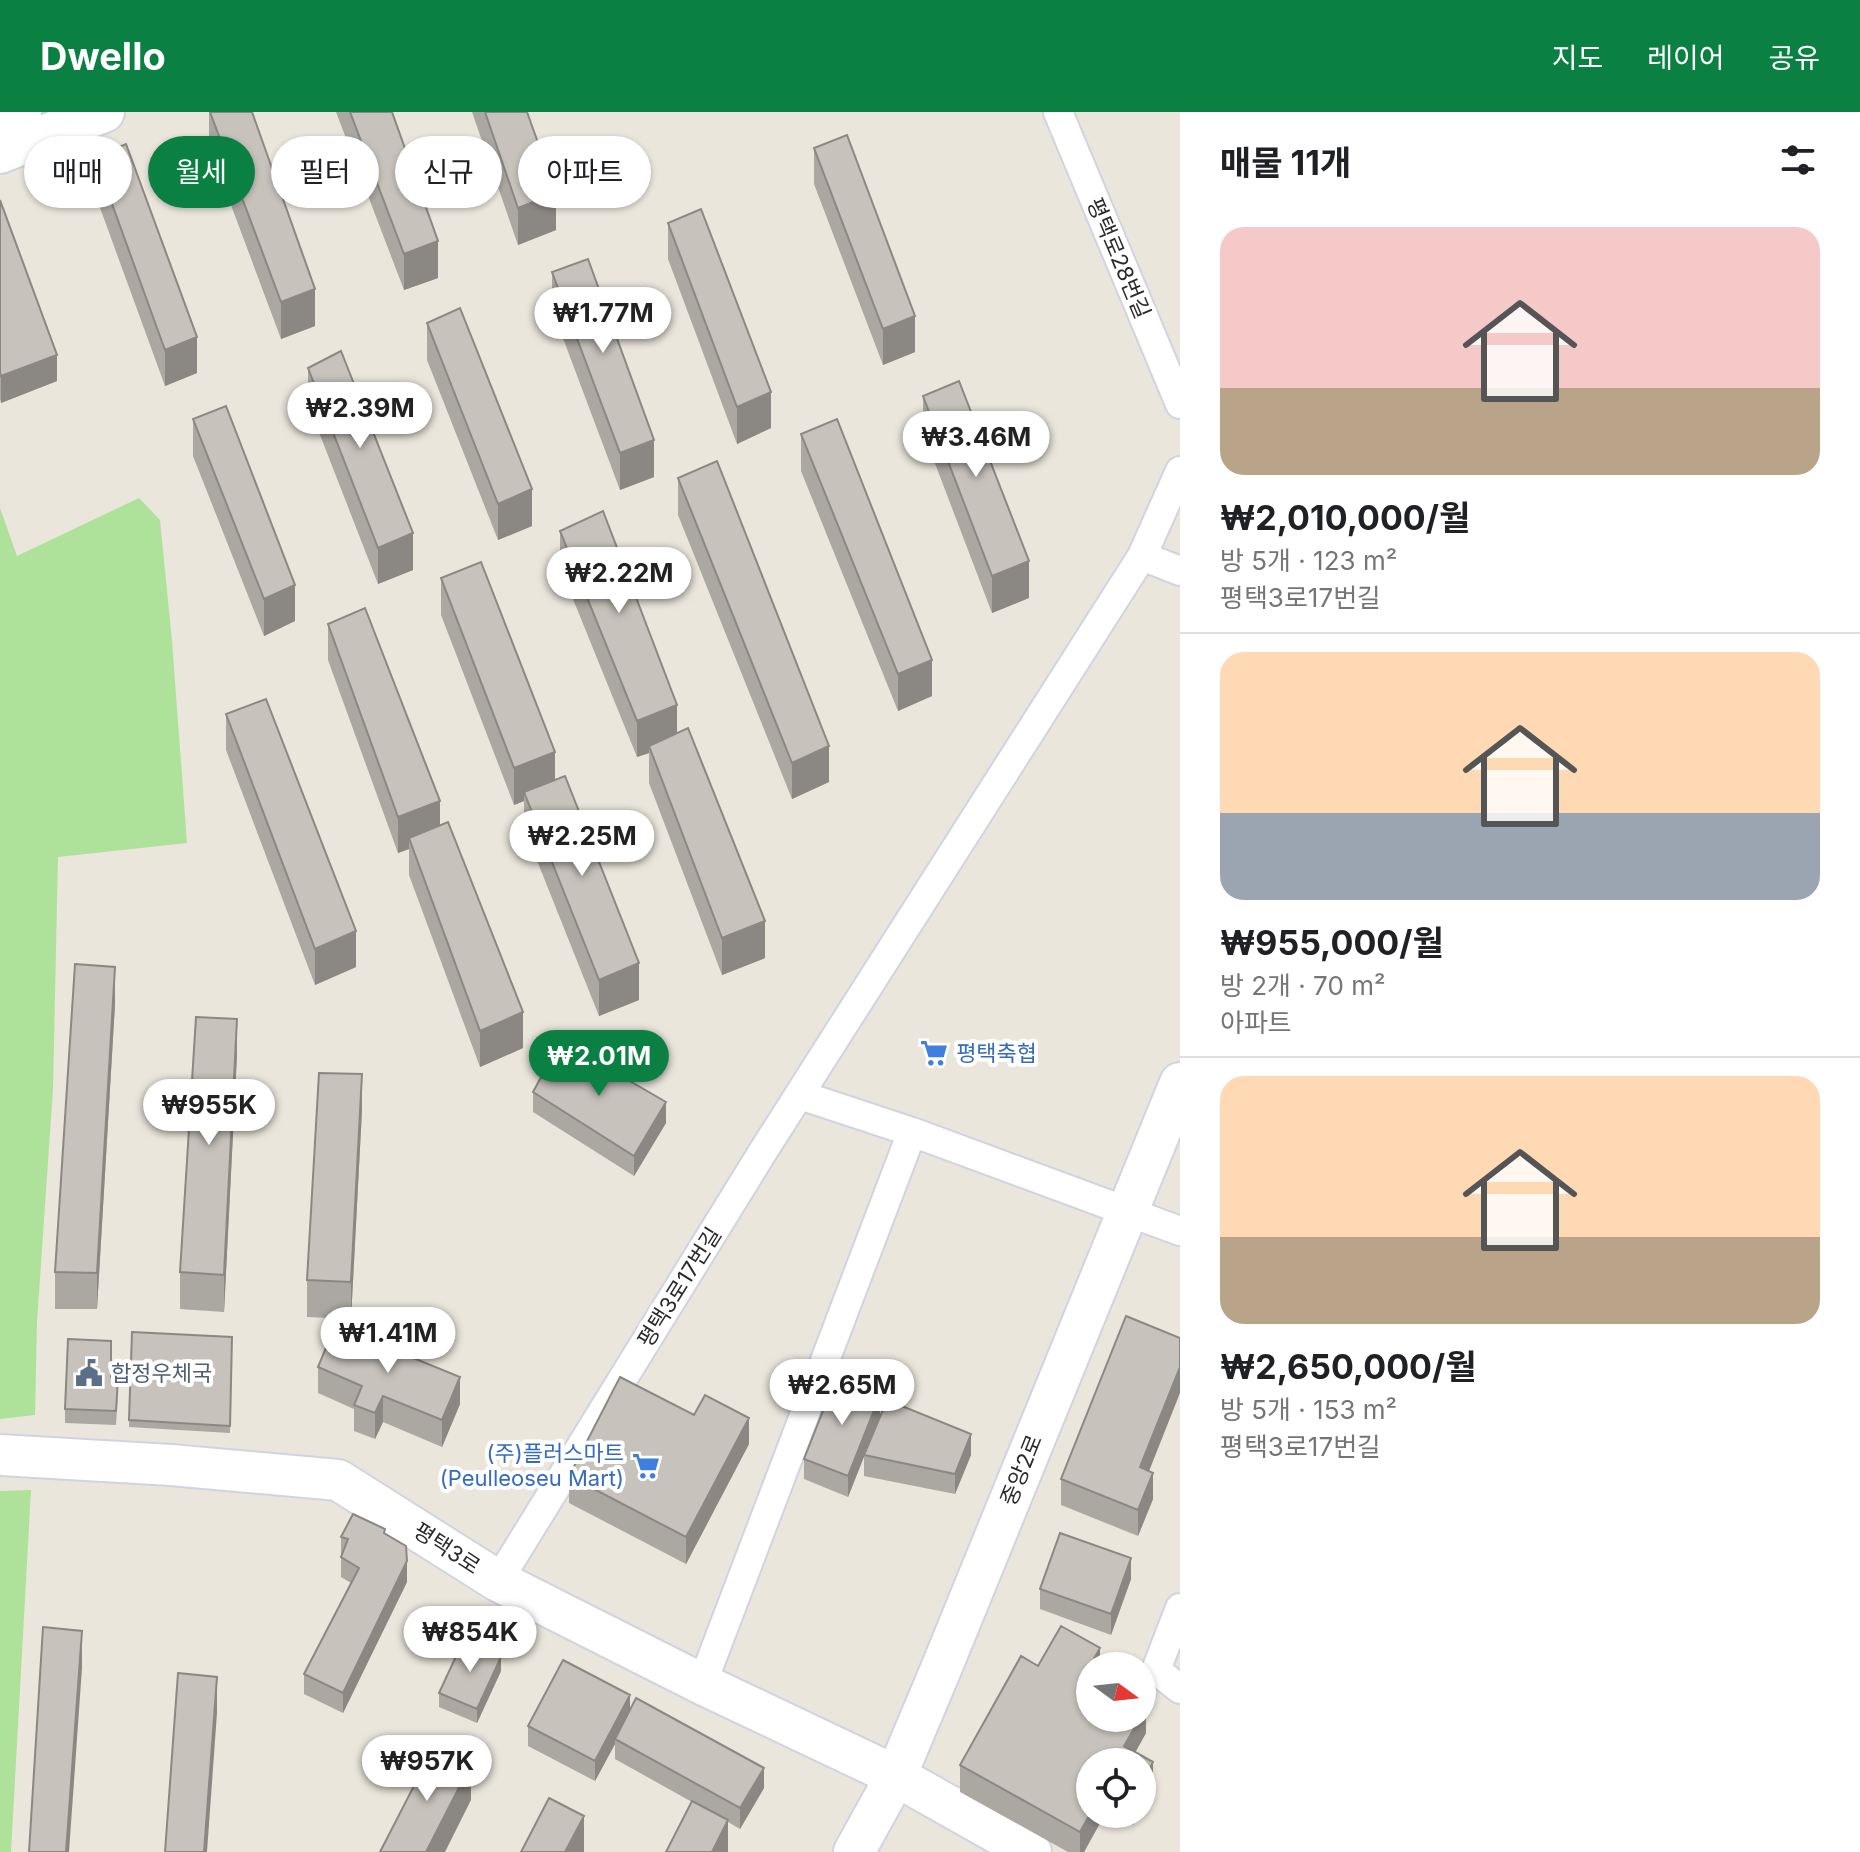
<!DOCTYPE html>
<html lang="ko">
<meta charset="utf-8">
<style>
body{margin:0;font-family:Inter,"Noto Sans KR",sans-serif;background:#f2f2f2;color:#202124;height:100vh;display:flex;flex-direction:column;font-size:30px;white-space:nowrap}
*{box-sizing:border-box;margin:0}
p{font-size:26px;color:#757577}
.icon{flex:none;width:44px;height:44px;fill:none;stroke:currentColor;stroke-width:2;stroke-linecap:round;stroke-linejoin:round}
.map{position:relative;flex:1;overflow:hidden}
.panel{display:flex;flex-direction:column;background:#fff;width:680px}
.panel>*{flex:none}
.top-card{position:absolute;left:24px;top:24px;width:760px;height:72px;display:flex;gap:16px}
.needle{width:52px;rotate:105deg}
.buttons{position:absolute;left:1076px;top:1540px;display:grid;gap:16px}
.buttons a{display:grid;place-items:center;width:80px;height:80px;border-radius:50%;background:#fff;box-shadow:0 2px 6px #0004;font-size:40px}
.price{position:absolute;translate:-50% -68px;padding:0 18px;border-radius:28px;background:#fff;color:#222;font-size:26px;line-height:52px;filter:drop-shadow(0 2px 4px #0008)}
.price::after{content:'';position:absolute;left:50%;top:48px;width:24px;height:18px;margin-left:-12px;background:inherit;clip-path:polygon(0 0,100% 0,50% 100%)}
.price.selected{background:#0b8043;color:#fff}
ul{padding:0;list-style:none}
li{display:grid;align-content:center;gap:16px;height:424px;padding:0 40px}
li+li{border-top:2px solid #e0e0e0}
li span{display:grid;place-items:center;height:248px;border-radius:24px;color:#555}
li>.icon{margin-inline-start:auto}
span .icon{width:144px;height:144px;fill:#fffc;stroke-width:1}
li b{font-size:34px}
h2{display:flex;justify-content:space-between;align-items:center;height:96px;padding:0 40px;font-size:34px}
.chip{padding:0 28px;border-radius:36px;background:#fff;box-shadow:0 2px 6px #0004;font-size:28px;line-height:72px}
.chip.selected{background:#0b8043;color:#fff}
header{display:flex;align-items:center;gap:48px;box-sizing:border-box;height:112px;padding:0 40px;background:#0b8043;color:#fff}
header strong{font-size:38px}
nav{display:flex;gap:44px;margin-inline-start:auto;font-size:28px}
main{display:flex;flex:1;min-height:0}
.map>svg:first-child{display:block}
.green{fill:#aee19a}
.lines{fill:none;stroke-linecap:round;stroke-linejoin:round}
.street-casing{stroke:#d1d3e2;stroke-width:32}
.secondary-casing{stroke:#d1d3e2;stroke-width:44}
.street{stroke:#fff;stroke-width:28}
.secondary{stroke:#fff;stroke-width:40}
.wall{fill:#aba7a1}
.shaded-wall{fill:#8b8883}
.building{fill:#c7c2bb;stroke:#8b8883;stroke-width:2}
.labels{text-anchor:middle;stroke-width:8;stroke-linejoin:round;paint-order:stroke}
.street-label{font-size:22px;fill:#2a2a2a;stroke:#fff}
.shop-label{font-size:22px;fill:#366cbe;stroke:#fff;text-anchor:start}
.service-label{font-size:22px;fill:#4e5e75;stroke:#fff;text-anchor:start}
</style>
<header>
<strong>Dwello</strong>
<nav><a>지도</a><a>레이어</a><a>공유</a></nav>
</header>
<main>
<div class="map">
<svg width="1180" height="1740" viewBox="0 0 1180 1740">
<rect width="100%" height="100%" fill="#ebe6dc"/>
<path class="green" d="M139 386 160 408 172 529 187 731 58 745 53 977 37 1210 35 1303 0 1307V396L17 444Z
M31 1378 11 1740H0V1379Z"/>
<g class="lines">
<g class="street-casing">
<path id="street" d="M1058 0 1180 292
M1180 359 1142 444 1180 459
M800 983 912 1020 1180 1119
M498 1469 762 1041 1142 444
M1180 1496 1156 1558 1180 1577
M702 1572 912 1020"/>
</g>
<g class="secondary-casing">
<path id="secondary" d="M0 9 21 0
M0 41 104 0
M0 1343 171 1353 338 1368 498 1469 702 1572 896 1664 1031 1740
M854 1740 896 1664 941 1557 1180 971"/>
</g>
<use href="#street" class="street"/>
<use href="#secondary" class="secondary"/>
</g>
<path class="wall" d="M209 0H252L315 214 281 227 209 34Z
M336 0H392L438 166 404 178Z
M472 0H527L556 118 518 133Z
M814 36 915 240 883 253 814 72Z
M95 45 197 261 165 274 95 82Z
M0 88 57 269 1 291 0 287Z
M668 111 771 316 737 332 668 147Z
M552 160 654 365 620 378 552 197Z
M427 211 532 414 498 428 427 248Z
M308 256 413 458 378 472 308 292Z
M923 284 1029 486 992 501 923 320Z
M193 307 295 509 264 524 193 344Z
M801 322 932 584 898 599 801 359Z
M678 366 829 670 792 687 678 403Z
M560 419 677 621 765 846 722 863 649 671V641L637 645 560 455Z
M441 466 555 668 639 888 599 904 524 716V689L514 693 441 503Z
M328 512 440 713 523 936 480 955 409 763V737L398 741 328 548Z
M226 602 356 855 315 873 226 638Z
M115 892 97 1197H55V1160Z
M237 943 224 1200 180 1197V1160Z
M533 980 666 1011 634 1064 533 1000Z
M362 998 351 1207 307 1205V1168Z
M132 1220 232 1225 230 1321 129 1315Z
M318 1255 460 1292 442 1335 383 1310 375 1327 354 1319V1297L318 1281Z
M111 1265 118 1280 116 1313 65 1311V1297Z
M880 1304 971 1343 955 1382 864 1364V1345L848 1385 804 1367V1347Z
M749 1332 686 1452 569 1391V1364Z
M1149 1359 1153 1387 1138 1424 1061 1393V1367Z
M385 1422 407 1470 343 1601 304 1582V1562L351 1471 341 1465V1425Z
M1131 1467 1111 1523 1040 1497V1477Z
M1061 1514 1100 1536V1554H1090V1606H1142V1592L1146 1595V1621L1135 1640 1153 1650V1677L1142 1697V1650H1090V1702H1105L1084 1740H1068L960 1680V1653L1021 1544 1038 1554Z
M501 1559 477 1611 439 1595V1581Z
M630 1596 764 1676 740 1717 728 1710V1740L692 1690 615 1647V1632L595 1669 528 1634V1614Z
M1112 1702H1139L1133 1713Z"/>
<path class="shaded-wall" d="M556 81V118L518 133V96Z
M438 129V166L404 178V142Z
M315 177V214L281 227V190Z
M915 204V240L883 253V217Z
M197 225V261L165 274V238Z
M57 243V269L1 291V264Z
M771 280V316L737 332V295Z
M654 328V365L620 378V341Z
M532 377V414L498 428V392Z
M413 421V458L378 472V436Z
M1029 449V486L992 501V464Z
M295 473V509L264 524V487Z
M932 548V584L898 599V562Z
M677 593V629L649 634V641L637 645V609Z
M829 634V670L792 687V651Z
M555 640V677L524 680V689L514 693V656Z
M440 689V726H409V737L398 741V705Z
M765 809V846L722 863V826Z
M356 819V855L315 873V837Z
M639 851V888L599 904V868Z
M115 855V892L97 1197V1161Z
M523 900V936L480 955V919Z
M237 907V943L224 1200V1163Z
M362 962V998L351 1207V1170Z
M666 990V1011L634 1064V1044Z
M1180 1255V1281L1140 1382V1355Z
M460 1265V1292L442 1335V1308Z
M880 1283V1304L848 1385V1364Z
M383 1284V1310L375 1327V1301Z
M749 1306V1332L686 1452V1425Z
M971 1322V1343L955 1382V1362Z
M1153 1361V1387L1138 1424V1398Z
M1131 1446V1467L1111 1523V1502Z
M407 1449V1470L343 1601V1581Z
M82 1519V1556L69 1740H66Z
M1100 1536V1554H1090V1580L1086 1561Z
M501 1545V1559L477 1611V1597Z
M217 1565V1601L207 1740H204Z
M630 1583V1604L615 1627V1632L595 1669V1649Z
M1146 1595V1621L1130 1650 1124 1634 1140 1606H1142V1602Z
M1153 1650V1677L1142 1697V1671Z
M471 1652V1688L445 1740H426Z
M764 1656V1676L740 1717V1696Z
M1090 1702H1105L1084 1740H1080V1720Z
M1133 1702H1139L1133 1713Z
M584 1704V1740H565Z
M728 1708V1740H712Z"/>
<path class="building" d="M210 0H252L315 177 281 190Z
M350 0H392L438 129 404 142Z
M485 0H527L556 81 518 96Z
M847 23 915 204 883 217 814 36Z
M126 32 197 225 165 238 95 45Z
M0 88 57 243 1 264 0 261Z
M701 97 771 280 737 295 668 111Z
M588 147 654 328 620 341 552 160Z
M460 196 532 377 498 392 427 211Z
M341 239 413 421 378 436 308 256Z
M959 269 1029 449 992 464 923 284Z
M226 294 295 473 264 487 193 307Z
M837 307 932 548 898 562 801 322Z
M717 349 829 634 792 651 678 366Z
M603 399 677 593 637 609 560 419Z
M481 450 555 640 514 656 441 466Z
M365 496 440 689 398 705 328 512Z
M266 587 356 819 315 837 226 602Z
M688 616 765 809 722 826 649 634Z
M565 664 639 851 599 868 524 680Z
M448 710 523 900 480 919 409 726Z
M75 852 115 855 97 1161 55 1160Z
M196 905 237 907 224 1163 180 1160Z
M561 929 666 990 634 1044 533 980Z
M319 961 362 962 351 1170 307 1168Z
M1126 1204 1180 1226V1255L1140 1355 1153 1361 1138 1398 1061 1367Z
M335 1214 460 1265 442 1308 383 1284 375 1301 354 1293 362 1274 318 1255Z
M132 1220 232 1225 230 1314 129 1308Z
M68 1227 111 1229V1265L118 1266 116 1299 65 1297Z
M620 1265 694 1303 705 1283 749 1306 686 1425 569 1364Z
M836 1266 880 1283 848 1364 804 1347Z
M887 1288 971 1322 955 1362 864 1343Z
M353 1402 385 1417 384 1421 406 1434 407 1449 343 1581 304 1562 359 1456 341 1445 348 1427 341 1425Z
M1060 1421 1131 1446 1111 1502 1040 1477Z
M1061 1514 1100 1536 1086 1561 1090 1563V1606H1140L1124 1634 1153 1650 1142 1671V1650H1090V1702L1080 1720 960 1653 1021 1544 1038 1554Z
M43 1515 82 1519 66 1740H29Z
M464 1527 501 1545 477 1597 439 1581Z
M563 1548 630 1583 595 1649 528 1614Z
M178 1561 217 1565 204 1740H165Z
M636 1586 764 1656 740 1696 615 1627Z
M435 1633 471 1652 426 1740H380Z
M549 1686 584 1704 565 1740H521Z
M692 1689 728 1708 712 1740H666Z"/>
<defs>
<g id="supermarket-bare" transform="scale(2.16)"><path d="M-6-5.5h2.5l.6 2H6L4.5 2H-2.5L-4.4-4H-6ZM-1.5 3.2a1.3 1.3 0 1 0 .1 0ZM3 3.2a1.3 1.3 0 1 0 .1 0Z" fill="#3f7fe0" stroke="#fff" stroke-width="2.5" paint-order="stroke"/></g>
<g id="civic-bare" transform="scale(2.16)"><path d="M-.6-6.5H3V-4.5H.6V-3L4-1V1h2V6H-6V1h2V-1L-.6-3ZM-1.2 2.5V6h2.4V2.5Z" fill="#5c6f8a" stroke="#fff" stroke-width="2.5" paint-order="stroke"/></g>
</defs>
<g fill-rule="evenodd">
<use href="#supermarket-bare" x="934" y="941"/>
<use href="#civic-bare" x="89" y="1261"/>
<use href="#supermarket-bare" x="646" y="1354"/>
</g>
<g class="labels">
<g class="street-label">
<text transform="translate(1119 146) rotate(67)" y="8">평택로28번길</text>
<text transform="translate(679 1175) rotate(-58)" y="8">평택3로17번길</text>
<text transform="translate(1021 1358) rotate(-68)" y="8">중앙2로</text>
<text transform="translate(447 1436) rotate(33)" y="8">평택3로</text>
</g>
<g class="shop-label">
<text x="956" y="949">평택축협</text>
<text x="624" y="1349" text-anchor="end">(주)플러스마트<tspan x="624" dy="25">(Peulleoseu Mart)</tspan></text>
</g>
<g class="service-label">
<text x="111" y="1269">합정우체국</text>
</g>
</g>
</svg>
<div class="buttons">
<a><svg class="needle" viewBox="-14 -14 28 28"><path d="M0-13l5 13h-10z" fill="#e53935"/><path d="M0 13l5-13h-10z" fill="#757577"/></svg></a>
<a><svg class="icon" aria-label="locate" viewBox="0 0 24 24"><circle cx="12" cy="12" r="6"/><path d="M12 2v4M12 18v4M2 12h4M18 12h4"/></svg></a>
</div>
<b class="price" style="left:603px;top:243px">₩1.77M</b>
<b class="price" style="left:360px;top:338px">₩2.39M</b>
<b class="price" style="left:976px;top:367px">₩3.46M</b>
<b class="price" style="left:619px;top:503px">₩2.22M</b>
<b class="price" style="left:582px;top:766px">₩2.25M</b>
<b class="price selected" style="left:599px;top:986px">₩2.01M</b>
<b class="price" style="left:209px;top:1035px">₩955K</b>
<b class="price" style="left:388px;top:1263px">₩1.41M</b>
<b class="price" style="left:842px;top:1315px">₩2.65M</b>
<b class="price" style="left:470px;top:1562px">₩854K</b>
<b class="price" style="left:427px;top:1691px">₩957K</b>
<div class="top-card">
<a class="chip">매매</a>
<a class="chip selected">월세</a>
<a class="chip">필터</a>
<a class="chip">신규</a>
<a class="chip">아파트</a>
</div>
</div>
<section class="panel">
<h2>매물 11개<svg class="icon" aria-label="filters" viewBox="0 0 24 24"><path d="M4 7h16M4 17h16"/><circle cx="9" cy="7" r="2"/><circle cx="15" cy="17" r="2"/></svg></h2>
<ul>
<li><span style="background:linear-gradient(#f6c9c9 65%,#b9a48a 0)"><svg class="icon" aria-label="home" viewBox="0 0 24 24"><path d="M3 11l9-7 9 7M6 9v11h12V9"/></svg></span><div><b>₩2,010,000/월</b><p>방 5개 · 123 m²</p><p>평택3로17번길</p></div></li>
<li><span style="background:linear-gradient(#ffd9b3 65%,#9aa5b1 0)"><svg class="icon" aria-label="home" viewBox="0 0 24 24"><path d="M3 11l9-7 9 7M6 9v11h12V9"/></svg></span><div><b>₩955,000/월</b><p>방 2개 · 70 m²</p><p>아파트</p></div></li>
<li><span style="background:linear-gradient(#ffd9b3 65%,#b9a48a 0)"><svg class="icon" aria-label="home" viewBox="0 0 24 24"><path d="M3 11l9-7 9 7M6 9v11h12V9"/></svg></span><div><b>₩2,650,000/월</b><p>방 5개 · 153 m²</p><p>평택3로17번길</p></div></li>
</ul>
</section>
</main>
